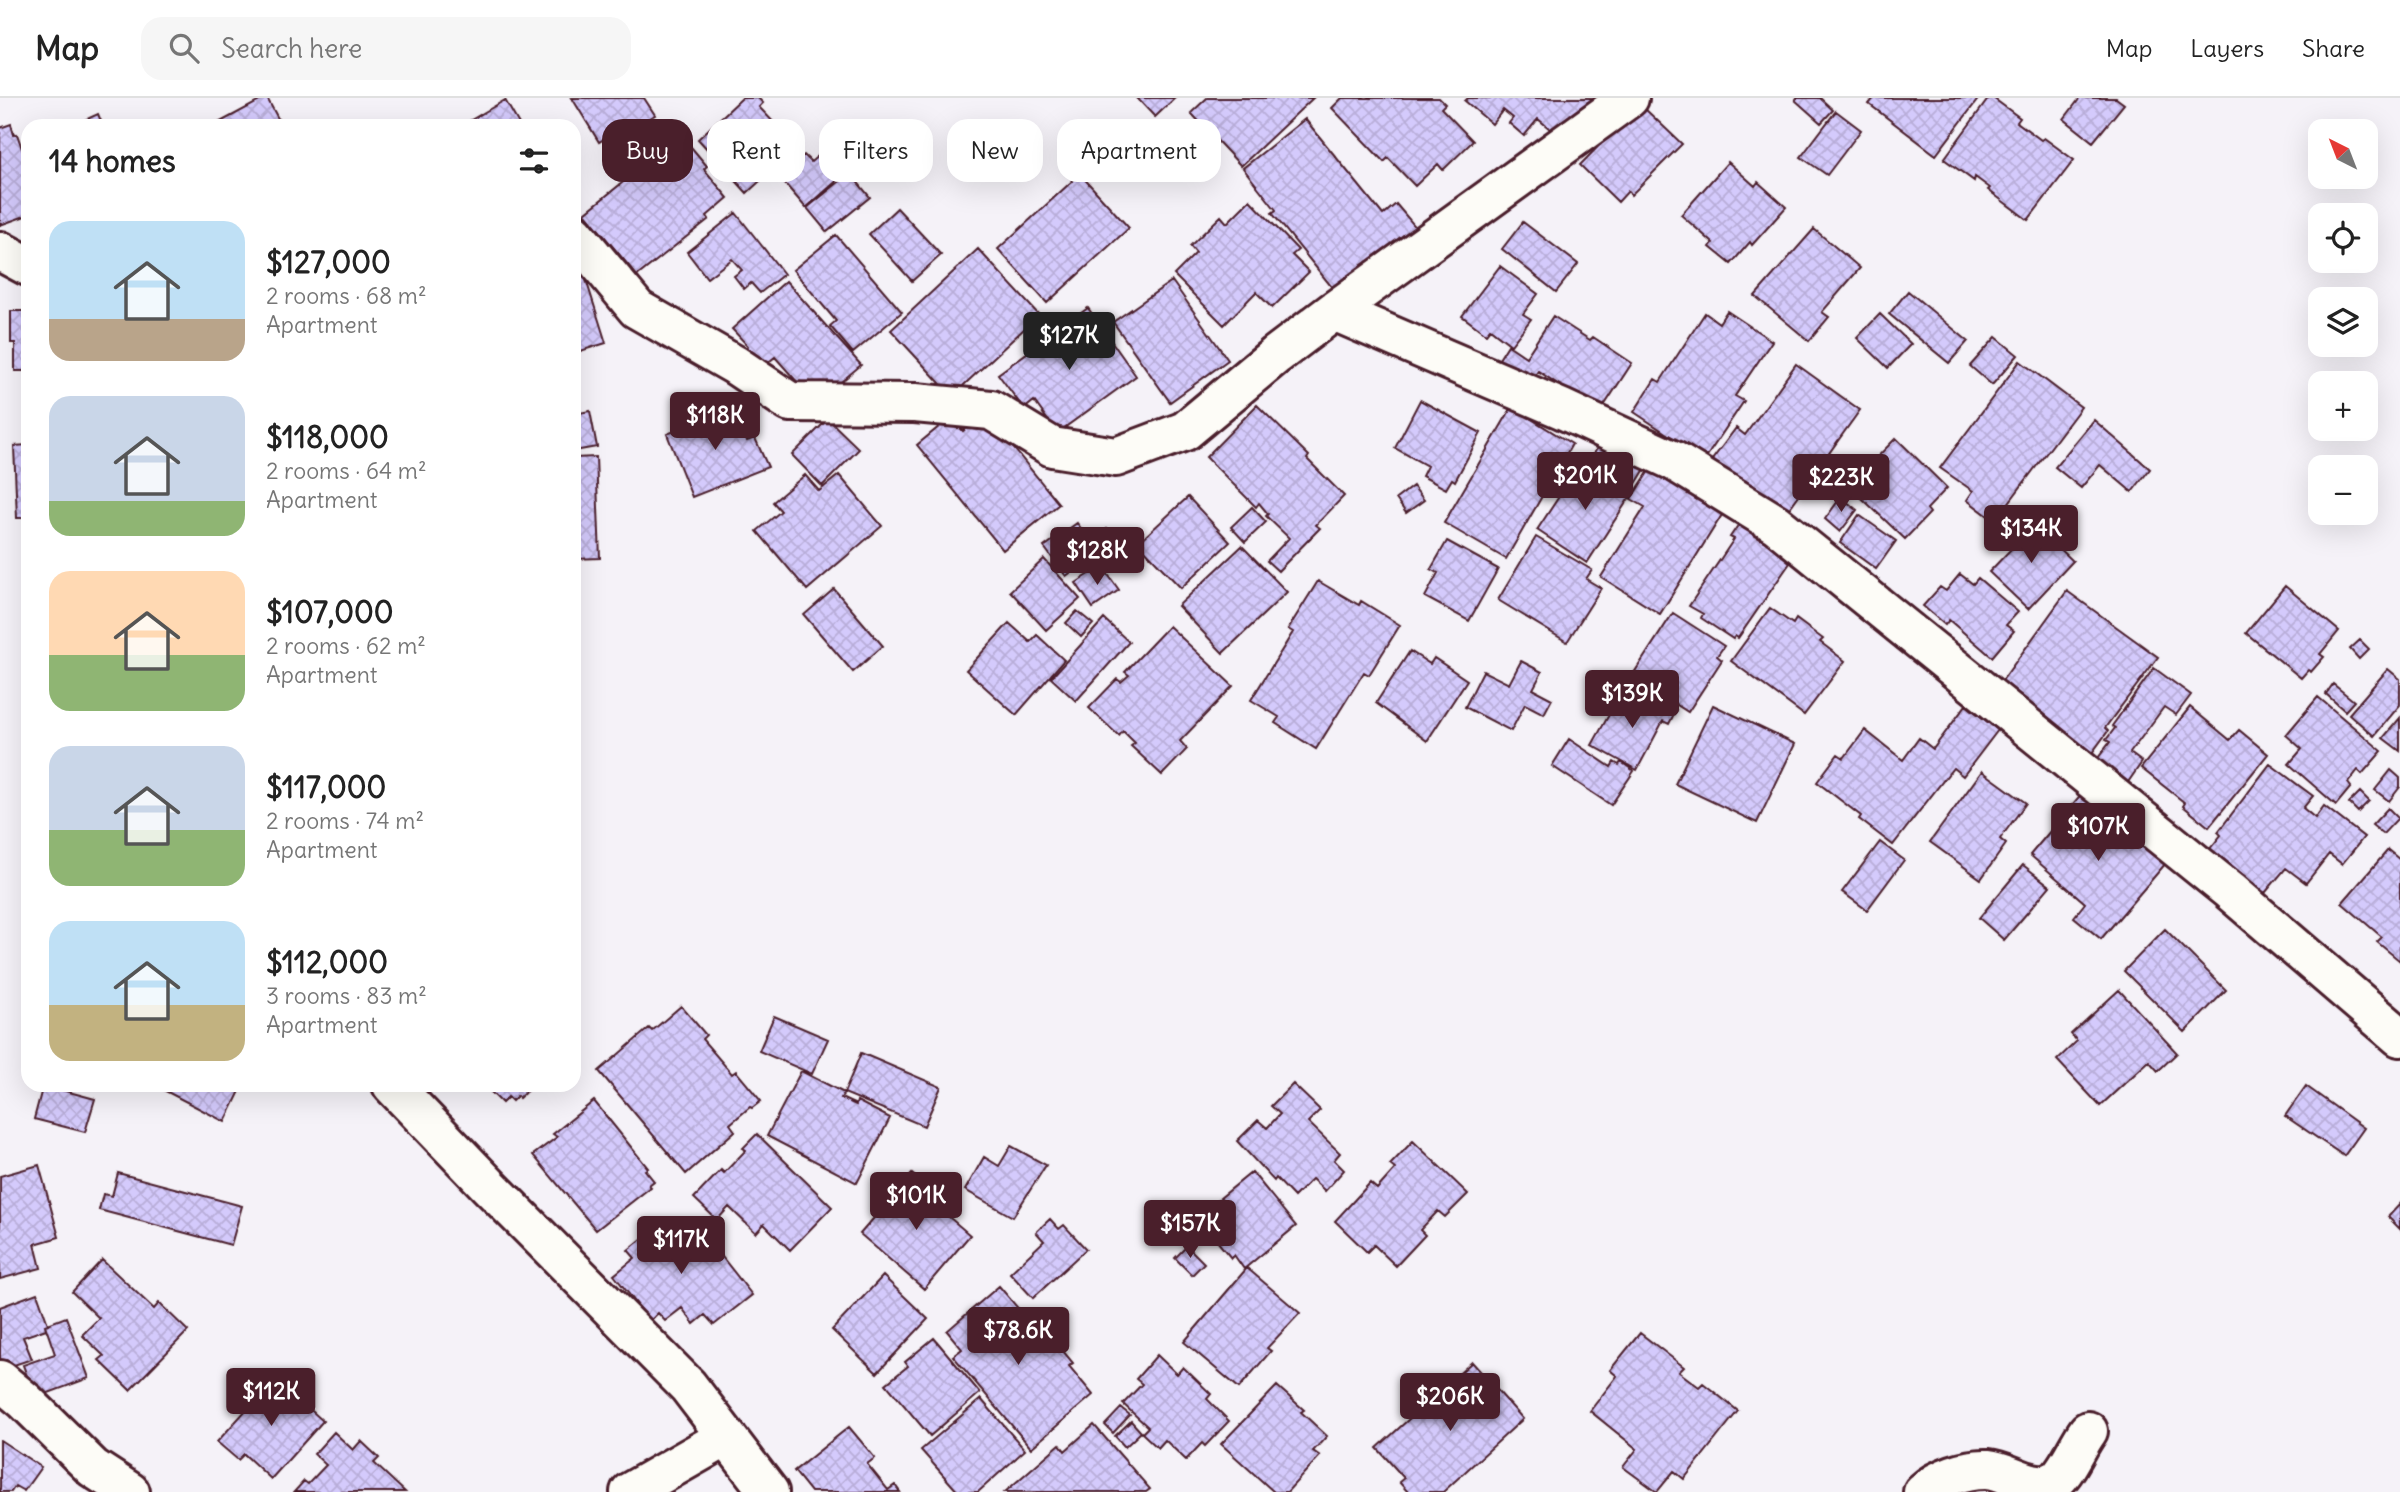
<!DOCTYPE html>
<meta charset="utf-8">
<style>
body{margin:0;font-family:Delius,sans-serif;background:#f6f6f6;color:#222;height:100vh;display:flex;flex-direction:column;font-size:26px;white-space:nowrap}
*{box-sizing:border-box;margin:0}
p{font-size:23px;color:#767676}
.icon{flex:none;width:38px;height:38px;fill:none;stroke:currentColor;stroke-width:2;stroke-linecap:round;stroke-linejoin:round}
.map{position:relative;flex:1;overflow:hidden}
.details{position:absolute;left:21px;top:21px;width:560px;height:973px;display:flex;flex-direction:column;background:#fff;border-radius:21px;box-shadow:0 7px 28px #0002}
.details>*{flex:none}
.hud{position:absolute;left:602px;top:21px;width:665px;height:63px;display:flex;gap:14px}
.needle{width:46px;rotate:318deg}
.buttons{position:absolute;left:2308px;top:21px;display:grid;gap:14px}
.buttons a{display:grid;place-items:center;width:70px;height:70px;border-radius:14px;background:#fff;box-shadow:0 7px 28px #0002;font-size:35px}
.price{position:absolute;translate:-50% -60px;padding:0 16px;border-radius:7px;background:#4a1f2b;color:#fff;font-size:23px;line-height:46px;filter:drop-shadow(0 2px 4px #0008)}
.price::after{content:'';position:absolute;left:50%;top:42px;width:21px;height:16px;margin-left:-10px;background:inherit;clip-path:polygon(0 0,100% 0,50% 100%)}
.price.active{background:#222;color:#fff}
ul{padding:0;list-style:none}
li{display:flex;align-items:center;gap:21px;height:175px;padding:0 28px}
li span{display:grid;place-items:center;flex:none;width:196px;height:140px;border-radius:21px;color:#555}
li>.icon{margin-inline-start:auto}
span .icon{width:84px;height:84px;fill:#fffc;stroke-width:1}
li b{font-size:30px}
h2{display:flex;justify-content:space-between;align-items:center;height:84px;padding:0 28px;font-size:30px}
.tag{padding:0 24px;border-radius:21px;background:#fff;box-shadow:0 7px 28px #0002;font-size:24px;line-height:63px}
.tag.active{background:#4a1f2b;color:#fff}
header{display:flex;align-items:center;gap:42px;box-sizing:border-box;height:98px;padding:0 35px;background:#fff;border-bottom:2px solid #e0e0e0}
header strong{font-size:33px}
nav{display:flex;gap:38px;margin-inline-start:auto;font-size:24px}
.search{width:490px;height:63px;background:#f6f6f6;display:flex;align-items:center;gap:18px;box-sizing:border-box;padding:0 24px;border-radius:21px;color:#767676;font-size:26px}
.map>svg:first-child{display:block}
.building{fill:url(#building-cross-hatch);stroke:#4a1f2b;stroke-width:2}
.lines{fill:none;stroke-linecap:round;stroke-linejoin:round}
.minor-casing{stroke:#4a1f2b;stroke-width:44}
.minor{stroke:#fdfcf7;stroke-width:38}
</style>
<header>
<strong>Map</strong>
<div class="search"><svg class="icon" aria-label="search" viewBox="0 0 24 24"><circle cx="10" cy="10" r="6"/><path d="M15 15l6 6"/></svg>Search here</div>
<nav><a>Map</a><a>Layers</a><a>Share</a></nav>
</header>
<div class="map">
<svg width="2400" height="1394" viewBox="0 0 2400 1394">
<defs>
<pattern id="building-cross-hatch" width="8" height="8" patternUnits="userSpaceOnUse" patternTransform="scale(1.75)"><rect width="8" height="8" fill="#d4cafc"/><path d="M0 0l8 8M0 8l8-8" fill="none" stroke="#b8add8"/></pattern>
</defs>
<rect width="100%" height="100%" fill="#f5f2f8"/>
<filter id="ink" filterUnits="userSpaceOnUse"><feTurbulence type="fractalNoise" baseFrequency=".0143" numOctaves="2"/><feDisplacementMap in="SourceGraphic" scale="14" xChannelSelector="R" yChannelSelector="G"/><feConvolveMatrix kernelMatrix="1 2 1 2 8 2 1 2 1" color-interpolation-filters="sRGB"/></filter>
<g filter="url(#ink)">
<path class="building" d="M265 0H267L282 28H213Z
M572 0H644L655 17 628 33 625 28 599 44Z
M742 0H758L763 5 759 9 797 49 747 95 698 41Z
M1137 0H1175L1155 19Z
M1207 0H1313L1241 68 1191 15Z
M1342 0H1439L1445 6 1441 10 1473 43 1443 72 1438 66 1415 88 1388 60 1384 64 1332 10Z
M1468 0H1596L1561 40 1538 21 1524 38 1509 25 1513 20 1503 12 1492 26 1465 3Z
M1797 0H1820L1833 12 1821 25 1795 2Z
M1874 0H1979L1936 57 1869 6Z
M1989 0H1993L2020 20 2017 24 2041 42 2044 40 2074 62 2028 122 1988 92 1990 90 1975 79 1974 83 1944 61Z
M2080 0H2116L2124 6 2093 44 2064 21Z
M505 2 520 28H461Z
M1644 10 1682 46 1631 97 1628 93 1618 104 1580 67 1630 16Z
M1836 13 1861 32 1827 77 1801 59Z
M98 16 103 28H66L75 24 76 26Z
M1305 21 1383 117 1396 106 1419 133 1339 198 1272 115 1276 112 1243 70Z
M11 26 14 37 17 36 28 68V117L0 127V30Z
M686 43 707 68 704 71 728 100 707 118 709 121 637 178 585 115 654 59 659 66Z
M829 48 849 72 806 110 779 79 804 57 811 64Z
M1728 64 1755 88 1758 84 1786 109 1752 147 1750 144 1731 166 1710 149 1713 145 1681 117Z
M850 75 870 99 827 134 807 110Z
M1080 76 1129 130 1047 205 998 151Z
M1250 102 1298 152 1292 157 1309 174 1272 210 1256 194 1224 227 1174 177 1196 155 1190 148 1221 118 1227 125Z
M897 110 941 157 912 183 869 136Z
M736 115 784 176 760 195 751 185 744 191 734 178 742 172 732 161 707 180 687 154Z
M1523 124 1578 166 1556 194 1502 151Z
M1814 131 1860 170 1822 214 1829 219 1809 243 1755 198Z
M836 137 902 214 853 255 830 228 836 223 793 172Z
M978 151 1039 217 952 298 891 232Z
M1500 168 1538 196 1523 216 1531 221 1511 247 1490 231 1486 236 1462 218Z
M583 172 606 245 574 255V174Z
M786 183 861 267 829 294 821 284 807 295 775 259 759 272 743 253 748 248 732 231Z
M1172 183 1228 262 1170 304 1113 224Z
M1908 193 1968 243 1949 265 1889 216Z
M1088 210 1136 278 1057 335 1034 303 1024 311 998 276Z
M11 213H28V273H15V245H11Z
M1727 213 1772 243 1735 298 1744 303 1705 361 1634 314 1655 281 1660 284 1705 215 1719 225Z
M1880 216 1911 246 1888 270 1857 240Z
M1553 218 1590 242 1593 239 1632 265 1600 314 1538 273 1527 290 1494 269 1508 247 1526 259Z
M1996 239 2018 257 1992 287 1970 268Z
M2020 263 2081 309 1995 423 1967 402 1973 393 1940 370Z
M1796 266 1860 312 1786 415 1712 362 1736 330 1745 337Z
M1420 302 1481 335 1455 383 1452 381 1446 391 1422 378 1427 368 1395 350Z
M1257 307 1309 358 1307 361 1344 398 1316 427 1320 430 1278 473 1267 463 1289 440 1266 418 1268 416 1259 405 1256 409 1206 359Z
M734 309 747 343 755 340 768 369 692 399 667 336Z
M1512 309 1572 346 1506 461 1444 425Z
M590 313 597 349 574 353V316Z
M985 315 1059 406 1003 452 917 347 951 319 963 333Z
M828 321 859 351 822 388 792 357Z
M2094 322 2150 371 2132 394 2100 367 2081 390 2055 369Z
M1896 340 1947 390 1927 411 1930 415 1905 441 1849 388Z
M28 347V420H17L14 348Z
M1598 349 1617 360 1620 356 1645 371 1632 392 1590 362Z
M596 359 600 460 574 461V360Z
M1658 359 1730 404 1660 516 1601 479 1645 409 1631 401Z
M1581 365 1600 377 1602 374 1633 394 1587 465 1537 432Z
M805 377 819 393 839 377 882 428 807 492 757 433 781 413 773 404Z
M1413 388 1424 402 1406 415 1396 401Z
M1188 399 1230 444 1181 490 1138 445Z
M1841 399 1857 412 1840 434 1825 421Z
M1252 409 1266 424 1245 444 1231 429Z
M1859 417 1896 443 1876 471 1840 445Z
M2031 423 2073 463 2028 511 1989 474 2013 449 2010 447Z
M1077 425 1099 454 1066 478 1044 449Z
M1739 426 1792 462 1738 540 1735 538 1733 541 1701 520 1703 516 1689 508 1734 441 1730 439Z
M1107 431 1121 445 1109 456 1096 442Z
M1536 439 1592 472 1586 481 1601 490 1567 544 1498 502Z
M1447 443 1498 471 1469 523 1425 499 1438 475 1431 471Z
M1242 448 1287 494 1223 555 1178 508Z
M1044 461 1080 501 1046 532 1010 493Z
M1102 468 1119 492 1093 510 1076 485Z
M1960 476 1973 486 1978 480 2018 514 2006 527 2014 533 1992 559 1949 522 1945 527 1923 508 1940 489 1946 493Z
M1318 483 1359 507 1361 503 1400 527 1369 577 1364 574 1316 651 1275 625 1279 619 1251 602 1293 534 1288 531Z
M2285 488 2339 533 2320 556 2324 559 2311 574 2308 572 2301 580 2246 535Z
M834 491 883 548 853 574 804 517Z
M2067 493 2158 559 2105 630 2108 633 2089 659 1996 591Z
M1770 510 1793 526 1796 521 1823 541 1820 544 1845 563 1804 617 1731 563Z
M1077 513 1093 526 1081 539 1066 525Z
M1673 515 1724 548 1717 558 1722 562 1688 614 1632 578Z
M1104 521 1129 544 1076 603 1051 580Z
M1009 525 1030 544 1037 537 1064 562 1016 617 966 572Z
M1169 528 1233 588 1180 643 1187 651 1162 677 1131 648 1135 645 1123 633 1119 638 1089 610 1117 581 1121 584 1129 577 1125 574Z
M2360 542 2369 551 2359 561 2350 551Z
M1410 553 1430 566 1434 560 1467 582 1427 643 1376 605Z
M1521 563 1542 574 1533 591 1552 601 1544 616 1525 606 1511 633 1465 609 1483 573 1509 586Z
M2154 570 2191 597 2176 617 2164 609 2130 655 2142 664 2126 687 2095 664 2110 644 2106 642 2115 630 2112 628Z
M2388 571 2400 581V607L2374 638 2349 616Z
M2333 586 2354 603 2345 613 2326 596Z
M1620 597 1646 611 1653 599 1676 612 1669 626 1663 623 1637 672 1592 647Z
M2318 599 2382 653 2362 676 2358 672 2348 685 2351 689 2336 707 2289 666 2302 651 2286 637Z
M1713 607 1795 646 1757 725 1675 686Z
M1966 607 1998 632 1963 678 1953 670 1893 747 1859 721 1861 718 1817 684 1838 656 1844 660 1865 632 1903 662 1919 640 1933 651Z
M2190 609 2230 642 2239 632 2268 656 2209 729 2183 708 2185 705 2141 670Z
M2400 620V653L2383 640Z
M1569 641 1611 669 1614 664 1619 667 1621 664 1634 673 1611 707 1552 668Z
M2270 666 2313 698 2303 710 2315 720 2324 708 2364 739 2342 766 2329 756 2306 785 2286 770 2265 795 2209 752 2221 737 2218 734Z
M2391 672 2400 680V689L2389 703 2375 692Z
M1982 673 2026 705 2000 741 2006 746 1981 781 1930 744Z
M2083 694 2166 765 2101 841 2074 819 2085 805 2030 757Z
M2360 694 2369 703 2358 714 2349 705Z
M2388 710 2398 720 2383 736 2372 727Z
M1880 744 1904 762 1867 812 1842 794Z
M2388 752 2400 762V863L2377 844 2382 839 2342 805Z
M2023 767 2050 788 2004 842 1979 820Z
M2165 831 2226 892 2185 934 2124 873Z
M2119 892 2177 955 2158 973 2149 963 2100 1008 2057 962 2077 943 2071 936Z
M681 908 706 937 702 941 732 976 736 973 761 1003 752 1010 750 1009 730 1026 735 1033 686 1076 599 973 649 930 652 933Z
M774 918 828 941 812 976 759 953Z
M861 955 941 989 924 1028 844 995Z
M801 973 844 995 841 1000 856 1007 857 1003 890 1020 857 1085 767 1038Z
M1293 986 1320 1012 1308 1024 1340 1055 1334 1062 1344 1072 1325 1093 1312 1081 1294 1099 1276 1080 1274 1083 1237 1043 1258 1022 1267 1030 1280 1016 1271 1008Z
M43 987 95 1001 85 1034 34 1021Z
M154 987H243L225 1024Z
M484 987H533L519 1000 517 998 512 1003 508 999 502 1005Z
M2306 988 2364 1030 2344 1058 2285 1018Z
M594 1003 648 1070 645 1072 654 1083 649 1087 651 1089 596 1132 533 1057 557 1039 553 1036Z
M757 1036 832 1109 790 1152 764 1126 756 1135 729 1109 717 1122 694 1100 721 1072 724 1075 746 1052 743 1050Z
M1413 1043 1468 1096 1445 1119 1438 1113 1420 1132 1425 1137 1396 1168 1374 1147 1367 1154 1335 1123 1370 1085 1377 1091 1395 1071 1390 1067Z
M1011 1048 1046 1067 1013 1119 965 1092 984 1059 999 1068Z
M39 1067 59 1139 35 1146 41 1170 0 1181V1078Z
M1252 1074 1296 1128 1244 1171 1234 1157 1231 1160 1197 1119Z
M118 1075 242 1108 231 1147 99 1112 103 1096 112 1098Z
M912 1076 949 1107 943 1114 970 1137 924 1191 860 1136Z
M2400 1106V1131L2388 1119Z
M1050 1121 1059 1131 1064 1127 1086 1151 1033 1200 1010 1175 1044 1143 1036 1134Z
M693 1122 752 1197 714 1227 705 1217 694 1226 682 1210 665 1223 658 1215 650 1223 614 1177 635 1160 628 1152 659 1127 664 1132 676 1123 681 1130Z
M1187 1148 1204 1165 1192 1177 1175 1160Z
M102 1162 154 1211 159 1205 188 1233 130 1292 99 1262 104 1258 82 1237 99 1220 72 1194Z
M1247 1170 1300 1215 1267 1250 1271 1253 1239 1290 1184 1244Z
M883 1178 928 1221 877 1275 832 1232Z
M999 1188 1044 1241 1049 1236 1073 1265 1069 1268 1093 1297 1031 1350 953 1258 962 1251 947 1233Z
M37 1195 48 1226 45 1227 46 1231 23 1239 32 1261 2 1271 0 1266V1209Z
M66 1219 89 1280 35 1300 23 1267 55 1256 45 1227Z
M1640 1235 1684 1269 1679 1274 1699 1289 1703 1285 1738 1313 1684 1381 1674 1373 1657 1394 1623 1369 1637 1351 1590 1313 1617 1278 1610 1272Z
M934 1240 980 1295 930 1338 886 1286 908 1268 905 1264Z
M1157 1257 1177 1276 1183 1269 1211 1296 1207 1301 1229 1323 1205 1348 1202 1345 1186 1362 1165 1342 1158 1350 1142 1335 1148 1329 1123 1306 1142 1286 1136 1281Z
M1472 1264 1523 1321 1443 1394H1408L1399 1384 1404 1380 1377 1350Z
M272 1277 323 1323 271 1381 244 1356 238 1362 217 1344 248 1310 244 1307Z
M1277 1288 1304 1312 1301 1314 1327 1338 1313 1353 1320 1358 1287 1394H1274L1221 1346Z
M981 1301 1025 1352 978 1394H958L921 1352Z
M1121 1310 1130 1317 1113 1335 1105 1327Z
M1131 1323 1141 1334 1125 1349 1115 1338Z
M1094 1327 1150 1391 1146 1394H1005L1060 1346 1065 1353Z
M849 1329 875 1360 867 1366 888 1392 895 1387 900 1394H811L794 1373Z
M334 1334 353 1352 361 1343 379 1360 374 1365 405 1394H294L304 1383 308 1386 326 1367 314 1356Z
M0 1342 41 1369 24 1393 15 1388 11 1394H0Z"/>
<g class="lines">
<g class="minor-casing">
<path id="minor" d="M574 135 637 211 735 267 790 304 915 305 991 312 1052 349 1116 359 1185 333 1276 257 1334 213 1629 0
M0 153 28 168
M1334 213 1562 311 1674 363 1776 426 2230 793 2400 939
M392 987 489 1088 688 1288 769 1394
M0 1282 25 1303 93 1370 130 1394
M630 1394 726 1339
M1923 1394C1938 1380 1967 1370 1988 1371 2010 1373 2033 1394 2055 1383 2068 1372 2077 1348 2088 1333"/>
</g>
<use href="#minor" class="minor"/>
</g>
</g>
</svg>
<div class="buttons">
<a><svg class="needle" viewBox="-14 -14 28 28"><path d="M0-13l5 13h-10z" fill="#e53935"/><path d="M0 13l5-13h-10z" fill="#767676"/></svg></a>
<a><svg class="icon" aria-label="locate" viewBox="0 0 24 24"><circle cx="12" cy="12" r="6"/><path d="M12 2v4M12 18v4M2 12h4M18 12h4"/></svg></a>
<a><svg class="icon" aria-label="layers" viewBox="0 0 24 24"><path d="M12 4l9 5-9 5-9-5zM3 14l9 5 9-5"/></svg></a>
<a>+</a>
<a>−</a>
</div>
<b class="price active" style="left:1069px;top:274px">$127K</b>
<b class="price" style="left:715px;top:354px">$118K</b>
<b class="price" style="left:1585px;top:414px">$201K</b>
<b class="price" style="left:1841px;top:416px">$223K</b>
<b class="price" style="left:2031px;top:467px">$134K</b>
<b class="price" style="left:1097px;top:489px">$128K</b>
<b class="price" style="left:1632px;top:632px">$139K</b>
<b class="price" style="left:2098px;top:765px">$107K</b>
<b class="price" style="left:916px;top:1134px">$101K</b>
<b class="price" style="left:1190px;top:1162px">$157K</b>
<b class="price" style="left:681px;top:1178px">$117K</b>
<b class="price" style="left:1018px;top:1269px">$78.6K</b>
<b class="price" style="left:271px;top:1330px">$112K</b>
<b class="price" style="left:1450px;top:1335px">$206K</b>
<div class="hud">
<a class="tag active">Buy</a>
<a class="tag">Rent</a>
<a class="tag">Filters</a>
<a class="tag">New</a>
<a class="tag">Apartment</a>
</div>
<section class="details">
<h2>14 homes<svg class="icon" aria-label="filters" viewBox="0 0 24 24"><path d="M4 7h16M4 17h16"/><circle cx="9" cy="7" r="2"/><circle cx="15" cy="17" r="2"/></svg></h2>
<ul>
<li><span style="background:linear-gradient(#bfe0f5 70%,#b9a48a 0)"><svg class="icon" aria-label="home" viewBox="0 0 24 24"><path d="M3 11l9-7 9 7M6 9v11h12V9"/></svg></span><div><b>$127,000</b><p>2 rooms · 68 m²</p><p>Apartment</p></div></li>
<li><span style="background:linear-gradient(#c9d6e8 75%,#8fb573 0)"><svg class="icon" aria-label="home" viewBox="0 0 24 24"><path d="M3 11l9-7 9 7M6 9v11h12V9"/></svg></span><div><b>$118,000</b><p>2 rooms · 64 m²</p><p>Apartment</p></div></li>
<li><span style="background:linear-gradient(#ffd9b3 60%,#8fb573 0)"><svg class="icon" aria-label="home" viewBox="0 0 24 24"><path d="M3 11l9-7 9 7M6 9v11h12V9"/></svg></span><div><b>$107,000</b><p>2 rooms · 62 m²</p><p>Apartment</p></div></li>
<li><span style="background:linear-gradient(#c9d6e8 60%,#8fb573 0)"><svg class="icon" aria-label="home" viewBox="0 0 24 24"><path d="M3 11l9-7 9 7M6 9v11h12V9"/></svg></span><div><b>$117,000</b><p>2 rooms · 74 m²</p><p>Apartment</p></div></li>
<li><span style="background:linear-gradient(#bfe0f5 60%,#c2b280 0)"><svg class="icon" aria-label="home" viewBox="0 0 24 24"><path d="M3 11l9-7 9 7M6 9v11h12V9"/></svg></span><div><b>$112,000</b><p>3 rooms · 83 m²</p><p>Apartment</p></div></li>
</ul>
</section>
</div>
